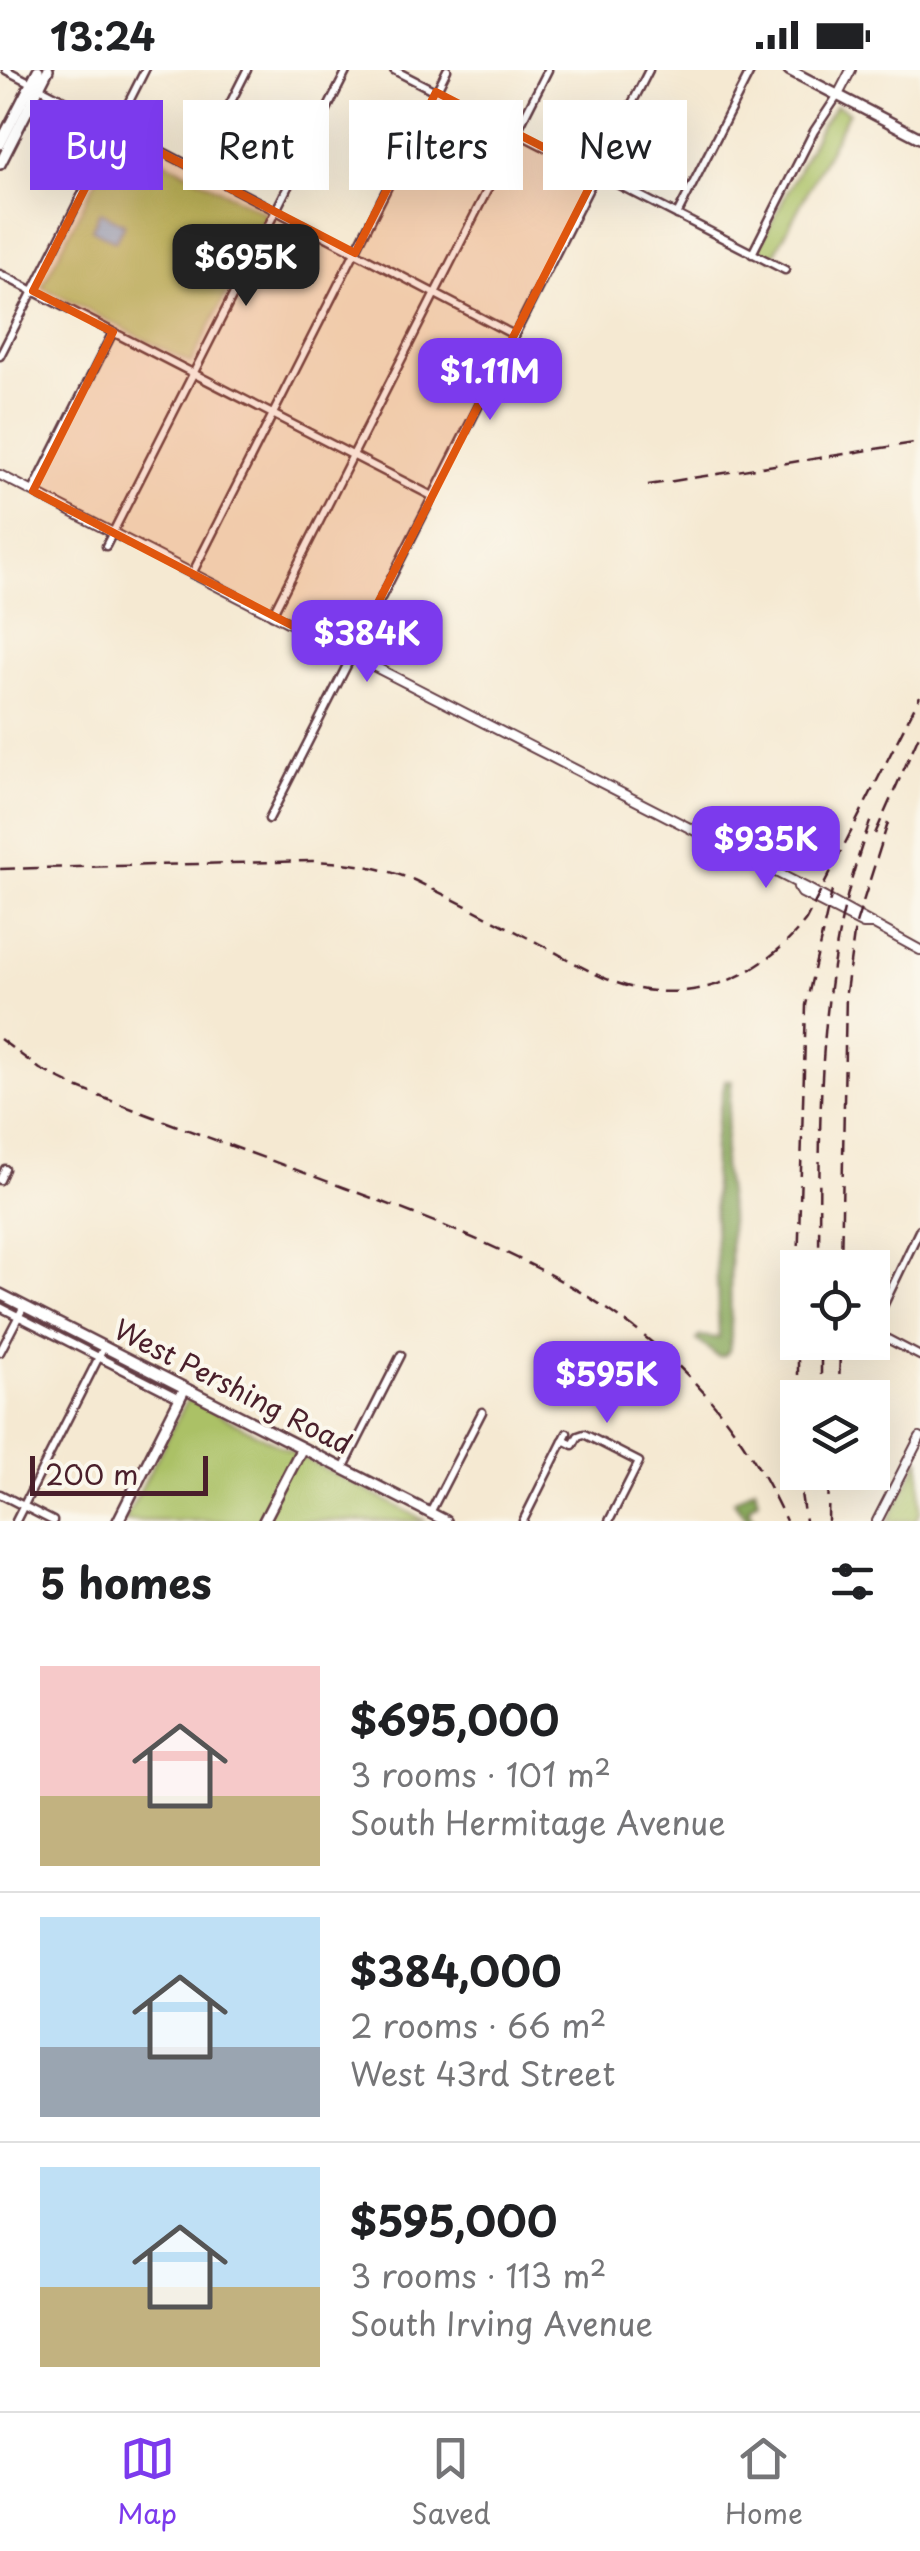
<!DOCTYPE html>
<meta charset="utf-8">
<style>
body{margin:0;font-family:"Playpen Sans",sans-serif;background:#f6f6f6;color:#202124;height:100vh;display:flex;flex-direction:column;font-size:38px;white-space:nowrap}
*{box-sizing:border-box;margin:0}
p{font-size:32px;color:#757577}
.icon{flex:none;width:55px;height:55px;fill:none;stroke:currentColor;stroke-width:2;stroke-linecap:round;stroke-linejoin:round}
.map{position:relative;height:1451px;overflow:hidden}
.details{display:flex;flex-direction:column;background:#fff;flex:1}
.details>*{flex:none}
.hud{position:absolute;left:30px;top:30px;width:860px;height:90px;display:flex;gap:20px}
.fabs{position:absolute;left:780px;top:1180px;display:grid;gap:20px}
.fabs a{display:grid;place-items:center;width:110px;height:110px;border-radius:0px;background:#fff;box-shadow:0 10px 40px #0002;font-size:50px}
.scale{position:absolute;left:30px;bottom:25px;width:178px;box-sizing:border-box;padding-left:10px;border:5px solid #4a1f2b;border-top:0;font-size:28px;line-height:35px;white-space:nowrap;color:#4a1f2b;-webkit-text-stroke:8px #fbf7ec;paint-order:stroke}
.price{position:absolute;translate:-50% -85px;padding:0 22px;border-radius:20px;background:#7c3aed;color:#fff;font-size:32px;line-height:65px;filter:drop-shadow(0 2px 5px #0008)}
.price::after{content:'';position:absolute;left:50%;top:60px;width:30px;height:22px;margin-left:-15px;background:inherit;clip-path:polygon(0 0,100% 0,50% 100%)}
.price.current{background:#222;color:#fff}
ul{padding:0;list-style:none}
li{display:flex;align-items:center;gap:30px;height:250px;padding:0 40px}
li+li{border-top:2px solid #e0e0e0}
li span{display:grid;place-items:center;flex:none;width:280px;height:200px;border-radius:0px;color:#555}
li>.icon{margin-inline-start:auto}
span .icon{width:120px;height:120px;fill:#fffc;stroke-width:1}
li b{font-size:42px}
h2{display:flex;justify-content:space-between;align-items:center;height:120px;padding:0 40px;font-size:42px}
.chip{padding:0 35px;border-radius:0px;background:#fff;box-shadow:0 10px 40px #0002;font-size:35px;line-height:90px}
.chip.current{background:#7c3aed;color:#fff}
.status{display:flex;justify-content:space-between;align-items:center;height:70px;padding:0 50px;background:#fff;direction:ltr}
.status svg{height:28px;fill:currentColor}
.tabs{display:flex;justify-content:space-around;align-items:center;height:140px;border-top:2px solid #e0e0e0;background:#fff;font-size:28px;color:#757577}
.tabs a{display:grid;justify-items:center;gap:5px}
.tabs .current{color:#7c3aed}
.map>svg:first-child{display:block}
.green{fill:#abc166;stroke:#7a7048;stroke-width:2.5}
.forest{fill:#88a75b;stroke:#696343;stroke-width:2.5}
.water{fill:#7cb5ec;stroke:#636a8c;stroke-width:2.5}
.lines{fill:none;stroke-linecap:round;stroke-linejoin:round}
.minor-casing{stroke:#643d44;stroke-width:11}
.tertiary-casing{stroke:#643d44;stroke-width:12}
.secondary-casing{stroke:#643d44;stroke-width:14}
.minor{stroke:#fff;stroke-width:6}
.tertiary{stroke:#fff;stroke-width:8}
.secondary{stroke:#fff;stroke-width:9}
.rail{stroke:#4a1f2b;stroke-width:2.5;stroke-dasharray:15 8;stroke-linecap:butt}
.marked{fill:#e0560e;fill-opacity:0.2;stroke:#e0560e;stroke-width:8;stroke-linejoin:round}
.labels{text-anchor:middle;stroke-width:8;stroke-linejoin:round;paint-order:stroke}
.street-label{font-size:28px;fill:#4a1f2b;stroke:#fbf7ec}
</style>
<div class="status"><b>13:24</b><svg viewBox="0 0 49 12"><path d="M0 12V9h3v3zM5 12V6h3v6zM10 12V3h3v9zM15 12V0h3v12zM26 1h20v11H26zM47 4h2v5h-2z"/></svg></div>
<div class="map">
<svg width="920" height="1451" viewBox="0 0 920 1451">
<rect width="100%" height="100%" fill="#fbf7ec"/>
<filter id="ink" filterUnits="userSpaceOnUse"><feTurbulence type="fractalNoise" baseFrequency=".01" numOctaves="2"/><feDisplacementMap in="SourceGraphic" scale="20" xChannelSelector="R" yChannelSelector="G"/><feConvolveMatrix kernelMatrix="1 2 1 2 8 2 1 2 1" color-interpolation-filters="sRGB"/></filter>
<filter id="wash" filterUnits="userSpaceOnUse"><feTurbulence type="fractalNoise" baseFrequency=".0048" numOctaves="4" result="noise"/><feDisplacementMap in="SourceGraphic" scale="40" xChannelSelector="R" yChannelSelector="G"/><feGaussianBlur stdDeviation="2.25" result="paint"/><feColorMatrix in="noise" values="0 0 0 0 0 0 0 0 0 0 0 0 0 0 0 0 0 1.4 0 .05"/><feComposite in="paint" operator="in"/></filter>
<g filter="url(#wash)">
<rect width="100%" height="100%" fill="#f5e9d2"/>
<path class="green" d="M836 35 849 42 772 189 757 181 820 58Z
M118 67 267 144 191 293 42 217Z
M187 1330 193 1331 426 1451H124Z
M920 1388V1442L915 1451H888Z"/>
<path class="forest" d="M725 1010H732L723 1095 730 1144 731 1268 729 1281 724 1286 718 1287 697 1270 701 1266 719 1268 713 1102 714 1071Z
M755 1418 758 1430 748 1439 756 1451H749L733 1431Z"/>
<path class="water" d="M100 142 124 154 115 171 92 159Z"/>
</g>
<g filter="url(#ink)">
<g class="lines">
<g class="minor-casing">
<path id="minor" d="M6 0 514 265
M394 0 785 200
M196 101 247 0
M677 145 751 0
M752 184 814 61 838 25
M0 204 432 426
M0 286 145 0
M33 421 113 262
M106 476 347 0
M192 504 447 0
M272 545 548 0
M269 749 649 0
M0 1110 5 1099
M920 1159 873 1257 878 1264 920 1286
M0 1237 179 1328
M0 1282 24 1236
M563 1370 573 1375 578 1366 584 1364 639 1392 609 1451
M343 1399 401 1285
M0 1424 53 1451
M430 1443 482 1342
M16 1451 104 1277
M523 1451 567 1363"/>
</g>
<g class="tertiary-casing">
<path id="tertiary" d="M838 25 851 0
M0 405 805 817 920 880
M798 817 802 823 863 854H871
M877 1451 920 1367"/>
</g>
<g class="secondary-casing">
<path id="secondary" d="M789 0 920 68
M0 74 38 0
M0 94 48 0
M0 1224 446 1451
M118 1451 185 1318
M264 1451 302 1378"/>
</g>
<use href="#minor" class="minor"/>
<use href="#tertiary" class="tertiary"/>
<use href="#secondary" class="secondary"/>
<path class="rail" d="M648 415 920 372
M875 764 920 663
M0 799 312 791C349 792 382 797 416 811 458 831 499 853 540 874 567 888 594 906 623 915 693 936 763 907 806 850L920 626
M0 969 40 999 74 1016C163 1052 255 1084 345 1118 535 1188 697 1253 786 1451
M798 1198 806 935 832 821
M819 1198C820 1038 815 896 873 744
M841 1198 846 922 855 857 888 753
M798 1267V1393
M821 1328V1272
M839 1328 840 1272
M798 1402 805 1451
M828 1451 829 1402"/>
</g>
</g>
<path class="marked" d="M436 22 596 104 351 586 33 421 113 262 33 221 115 59 355 183Z"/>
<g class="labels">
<g class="street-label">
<text transform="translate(233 1317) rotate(27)" y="10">West Pershing Road</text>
</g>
</g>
</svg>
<div class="fabs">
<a><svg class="icon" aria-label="locate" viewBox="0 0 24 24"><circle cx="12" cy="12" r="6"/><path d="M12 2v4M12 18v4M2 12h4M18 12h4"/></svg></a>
<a><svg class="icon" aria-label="layers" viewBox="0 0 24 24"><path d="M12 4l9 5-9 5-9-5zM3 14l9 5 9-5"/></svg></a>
</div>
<div class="scale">200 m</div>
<b class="price current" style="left:246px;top:239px">$695K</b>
<b class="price" style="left:490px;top:353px">$1.11M</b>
<b class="price" style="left:367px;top:615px">$384K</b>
<b class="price" style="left:766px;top:821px">$935K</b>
<b class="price" style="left:607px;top:1356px">$595K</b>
<div class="hud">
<a class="chip current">Buy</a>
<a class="chip">Rent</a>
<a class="chip">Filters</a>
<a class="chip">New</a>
</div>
</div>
<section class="details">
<h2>5 homes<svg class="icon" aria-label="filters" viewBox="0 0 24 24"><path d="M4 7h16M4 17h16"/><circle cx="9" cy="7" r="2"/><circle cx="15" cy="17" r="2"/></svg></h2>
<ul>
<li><span style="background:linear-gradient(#f6c9c9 65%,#c2b280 0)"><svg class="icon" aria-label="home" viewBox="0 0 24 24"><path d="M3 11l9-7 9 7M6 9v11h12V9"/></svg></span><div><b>$695,000</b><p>3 rooms · 101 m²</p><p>South Hermitage Avenue</p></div></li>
<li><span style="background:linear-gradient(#bfe0f5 65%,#9aa5b1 0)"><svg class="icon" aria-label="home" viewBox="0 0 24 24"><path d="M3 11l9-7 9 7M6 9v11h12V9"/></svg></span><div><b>$384,000</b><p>2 rooms · 66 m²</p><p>West 43rd Street</p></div></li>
<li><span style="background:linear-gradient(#bfe0f5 60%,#c2b280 0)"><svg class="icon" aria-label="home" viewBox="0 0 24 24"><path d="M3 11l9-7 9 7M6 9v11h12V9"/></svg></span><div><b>$595,000</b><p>3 rooms · 113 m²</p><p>South Irving Avenue</p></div></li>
</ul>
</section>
<nav class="tabs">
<a class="current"><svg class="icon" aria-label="map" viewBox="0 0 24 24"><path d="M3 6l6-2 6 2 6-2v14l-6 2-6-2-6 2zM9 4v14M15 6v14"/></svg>Map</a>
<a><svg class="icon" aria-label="saved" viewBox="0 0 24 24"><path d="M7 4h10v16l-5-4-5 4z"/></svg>Saved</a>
<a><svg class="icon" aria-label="home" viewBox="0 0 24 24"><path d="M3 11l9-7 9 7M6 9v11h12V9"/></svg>Home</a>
</nav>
